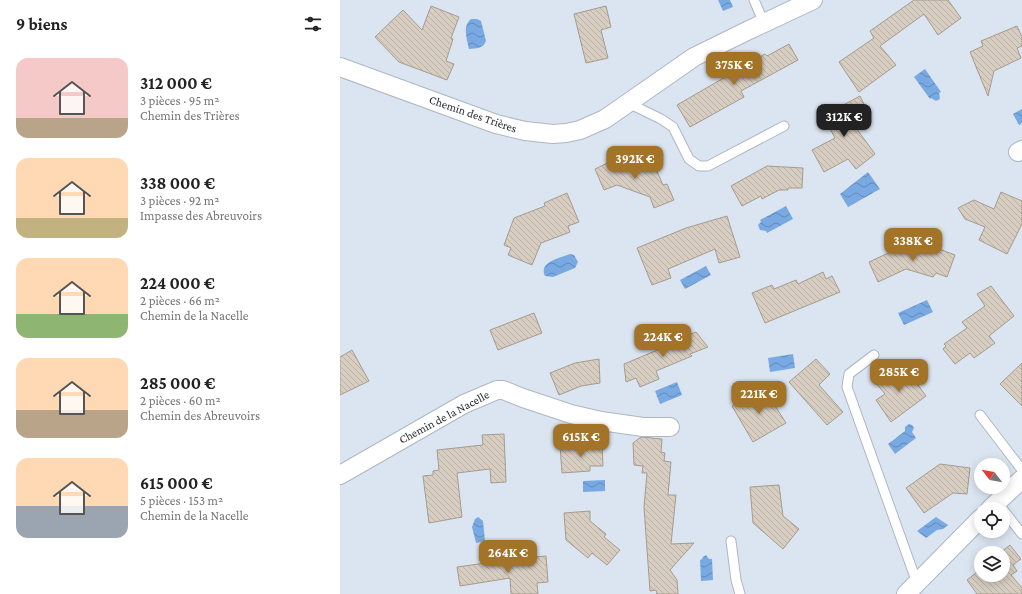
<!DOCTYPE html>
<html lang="fr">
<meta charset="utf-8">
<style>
body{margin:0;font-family:"Crimson Pro",serif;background:#f2f2f2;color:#222;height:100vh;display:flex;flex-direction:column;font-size:15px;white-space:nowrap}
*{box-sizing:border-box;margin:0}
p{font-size:13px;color:#767676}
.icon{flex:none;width:22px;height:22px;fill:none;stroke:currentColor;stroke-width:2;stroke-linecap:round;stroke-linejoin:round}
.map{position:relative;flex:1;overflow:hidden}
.drawer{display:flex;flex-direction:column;background:#fff;width:340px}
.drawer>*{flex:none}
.needle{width:26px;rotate:301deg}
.controls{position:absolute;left:634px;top:458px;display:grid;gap:8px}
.controls a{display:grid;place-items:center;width:36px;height:36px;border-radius:50%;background:#fff;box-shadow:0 2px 10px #0003;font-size:20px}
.price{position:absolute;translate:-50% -34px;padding:0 9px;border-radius:8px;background:#a37327;color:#fff;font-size:13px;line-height:26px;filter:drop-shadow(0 1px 2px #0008)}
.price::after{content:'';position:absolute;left:50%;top:24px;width:12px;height:9px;margin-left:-6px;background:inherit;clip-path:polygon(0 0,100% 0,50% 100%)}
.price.on{background:#222;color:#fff}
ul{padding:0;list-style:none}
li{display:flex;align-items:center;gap:12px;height:100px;padding:0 16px}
li span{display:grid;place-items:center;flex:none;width:112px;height:80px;border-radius:12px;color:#555}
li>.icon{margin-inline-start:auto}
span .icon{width:48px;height:48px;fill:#fffc;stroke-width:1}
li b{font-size:17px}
h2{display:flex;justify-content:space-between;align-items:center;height:48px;padding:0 16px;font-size:17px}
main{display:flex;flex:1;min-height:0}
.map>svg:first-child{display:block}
.water{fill:url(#water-waves)}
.building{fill:url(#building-back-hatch);stroke:#a59b8f}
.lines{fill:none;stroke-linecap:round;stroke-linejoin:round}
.lane-casing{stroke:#adb7c3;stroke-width:11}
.street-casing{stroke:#adb7c3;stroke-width:20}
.lane{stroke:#fff;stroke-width:9}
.street{stroke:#fff;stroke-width:18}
.labels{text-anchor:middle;stroke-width:3.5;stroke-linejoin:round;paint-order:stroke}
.street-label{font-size:12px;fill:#292d31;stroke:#fff}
</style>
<main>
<section class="drawer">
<h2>9 biens<svg class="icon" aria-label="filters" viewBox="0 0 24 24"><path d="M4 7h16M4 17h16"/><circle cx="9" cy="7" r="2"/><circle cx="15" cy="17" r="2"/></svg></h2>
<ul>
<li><span style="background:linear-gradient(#f6c9c9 75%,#b9a48a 0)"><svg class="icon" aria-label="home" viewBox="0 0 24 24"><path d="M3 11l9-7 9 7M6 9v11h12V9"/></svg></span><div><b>312 000 €</b><p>3 pièces · 95 m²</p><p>Chemin des Trières</p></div></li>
<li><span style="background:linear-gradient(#ffd9b3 75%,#c2b280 0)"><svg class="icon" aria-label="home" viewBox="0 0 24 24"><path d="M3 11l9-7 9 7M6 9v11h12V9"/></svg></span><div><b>338 000 €</b><p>3 pièces · 92 m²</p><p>Impasse des Abreuvoirs</p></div></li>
<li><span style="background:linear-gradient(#ffd9b3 70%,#8fb573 0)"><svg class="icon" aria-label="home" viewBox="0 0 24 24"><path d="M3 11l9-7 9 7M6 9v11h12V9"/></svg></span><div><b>224 000 €</b><p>2 pièces · 66 m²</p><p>Chemin de la Nacelle</p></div></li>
<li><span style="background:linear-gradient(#ffd9b3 65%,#b9a48a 0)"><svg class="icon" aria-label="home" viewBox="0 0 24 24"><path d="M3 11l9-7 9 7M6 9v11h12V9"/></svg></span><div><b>285 000 €</b><p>2 pièces · 60 m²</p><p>Chemin des Abreuvoirs</p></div></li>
<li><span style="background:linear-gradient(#ffd9b3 60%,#9aa5b1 0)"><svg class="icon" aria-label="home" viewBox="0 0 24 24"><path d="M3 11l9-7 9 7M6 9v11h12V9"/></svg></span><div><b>615 000 €</b><p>5 pièces · 153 m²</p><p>Chemin de la Nacelle</p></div></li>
</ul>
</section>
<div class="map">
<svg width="682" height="594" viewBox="0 0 682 594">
<defs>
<pattern id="water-waves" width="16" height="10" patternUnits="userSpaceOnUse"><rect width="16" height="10" fill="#79a9e2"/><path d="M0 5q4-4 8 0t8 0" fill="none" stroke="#638ab8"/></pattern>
<pattern id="building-back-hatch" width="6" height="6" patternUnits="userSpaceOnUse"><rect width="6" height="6" fill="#d7cec1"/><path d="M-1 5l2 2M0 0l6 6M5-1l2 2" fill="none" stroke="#b9b1a6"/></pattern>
</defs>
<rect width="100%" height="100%" fill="#dbe5f1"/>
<path class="water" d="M378 0H390L393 7 383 11Z
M131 19H137L141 21 146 41C143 49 136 48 129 49 127 39 122 26 131 19Z
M585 69 601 92 599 93 600 99 596 101 591 98 590 99 574 77Z
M682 109V123L679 125 673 114Z
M528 172 540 189 508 207 500 194Z
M446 206 453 219 427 233 426 231 420 230 418 225 421 222 420 220Z
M230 254 234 255 238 262 235 268 213 277 205 276C198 262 220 258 230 254Z
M366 266 371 275 345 289 340 280Z
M587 300 593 312 564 325 558 313Z
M453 354 455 368 430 372 428 358Z
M337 382 342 395 320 404 315 391Z
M569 424 572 425 574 428 572 432 576 438 555 454 548 444 565 431V427Z
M265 480V491L243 492V481Z
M138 517 143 521 145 541 136 543 132 527 135 519Z
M596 517 608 525 603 529 597 530 586 538 577 531Z
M366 555 369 559H372L373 580 361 581 360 560 362 559 363 557Z"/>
<path class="building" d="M574 0H608L621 18 598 35 584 14 540 46 556 65 519 92 499 62 534 38 530 31Z
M91 6 119 17 111 38 113 39 106 61 114 64 107 80 59 62 35 37 63 10 82 30Z
M266 6 271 27 261 30 268 58 246 63 234 14Z
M677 26 682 37V46L677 48 681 58 654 71 648 96 630 52 643 46 641 41Z
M449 44 458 60 401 91 404 97 350 127 337 105 425 54 427 56Z
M520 96 527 110 511 121 535 154 516 169 508 159 484 172 472 150 495 138 483 116Z
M278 158 290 163V160L316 169 323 185 327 184 334 200 314 208 310 197 277 185 264 190 255 169Z
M427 166 463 168 462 188H448V190H439L422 199 421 196 402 206 391 186Z
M661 192 682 201V224L667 254 639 240 645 227 625 219 618 208 634 200 654 209Z
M227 193 239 222 228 226 230 232 201 243 192 265 168 255 171 248 164 245 174 218 205 206 204 203Z
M387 216 400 257 379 263 375 249 328 269 331 278 312 285 297 248 346 228Z
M583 243 615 255 607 277 596 273 593 277 566 269 538 282 529 262 557 249 565 251 567 247 579 251Z
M483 272 486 279 492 276 500 292 425 323 412 293 432 285 434 289 456 280 458 284Z
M651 286 674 316 649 336 655 343 634 358 630 353 615 364 603 349 606 346 604 344 627 328 622 322 645 306 637 294Z
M194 313 202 333 158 350 150 330Z
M346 331 348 335 356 332 368 347 350 354 352 356 316 371 319 379 300 387 296 378 286 382 284 364 327 346 325 339Z
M12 350 29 381 0 395V357Z
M259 359 260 383 241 386 219 395 210 373 235 363Z
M476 359 490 374 479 385 503 412 487 425 449 382Z
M562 363 586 396 551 422 536 400 545 394 536 383Z
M682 363V406L660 384Z
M423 387 446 423 413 442 392 406Z
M164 434 166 482 151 483 150 469 117 473 122 517 89 523 83 476 93 475V471L99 470 97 450 143 445 142 435Z
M301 437 322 439 321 452 325 453 324 461 331 462 328 495H336L331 544 354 543 330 570 337 580 338 594H317L316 590 310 591 304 507 307 473H302L303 466 294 465 293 443Z
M262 444 263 466H250V471L222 473 220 446Z
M600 464 630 468 627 494 613 493 584 513 566 488Z
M439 485 443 516 459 529 443 549 413 523 410 487Z
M250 511V521L266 534 264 537 280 550 267 565 252 553 248 558 226 540 224 513Z
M670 545 681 559 673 565 677 571 671 575 682 588V594H637L627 580 641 569V575H663V553H660Z
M206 556 208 582 197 583 198 594H171L170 578 120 586 117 567 183 558Z"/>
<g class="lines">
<g class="lane-casing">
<path id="lane" d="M414 0 424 23
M288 103 321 119 333 127 349 159 359 166H368L444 126
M534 355 509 374 507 387 577 583
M640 415 682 470
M657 502 682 534
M391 541 396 580 400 594"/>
</g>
<g class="street-casing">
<path id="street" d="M0 67 156 124 185 131 213 134 226 133 240 130 265 119 354 57 407 31 473 0
M678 152 682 150
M0 475 124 404 157 390H163L183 398 231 414 261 421 303 427H330
M650 509 682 479
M566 594 641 518"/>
</g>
<use href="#lane" class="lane"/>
<use href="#street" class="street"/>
</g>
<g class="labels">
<g class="street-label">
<text transform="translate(133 114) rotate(19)" y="4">Chemin des Trières</text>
<text transform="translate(104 417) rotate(-28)" y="4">Chemin de la Nacelle</text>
</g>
</g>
</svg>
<div class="controls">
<a><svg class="needle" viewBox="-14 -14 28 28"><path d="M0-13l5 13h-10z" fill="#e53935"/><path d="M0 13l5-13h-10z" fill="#767676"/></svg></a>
<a><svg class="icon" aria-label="locate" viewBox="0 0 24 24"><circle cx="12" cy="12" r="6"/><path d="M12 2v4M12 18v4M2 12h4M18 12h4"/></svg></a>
<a><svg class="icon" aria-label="layers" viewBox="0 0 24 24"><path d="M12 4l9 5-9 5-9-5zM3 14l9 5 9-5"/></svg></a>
</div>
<b class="price" style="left:394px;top:86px">375K €</b>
<b class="price on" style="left:504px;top:138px">312K €</b>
<b class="price" style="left:295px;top:180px">392K €</b>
<b class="price" style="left:573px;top:262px">338K €</b>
<b class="price" style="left:323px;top:358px">224K €</b>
<b class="price" style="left:559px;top:393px">285K €</b>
<b class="price" style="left:419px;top:415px">221K €</b>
<b class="price" style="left:241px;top:458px">615K €</b>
<b class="price" style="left:168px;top:574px">264K €</b>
</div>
</main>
